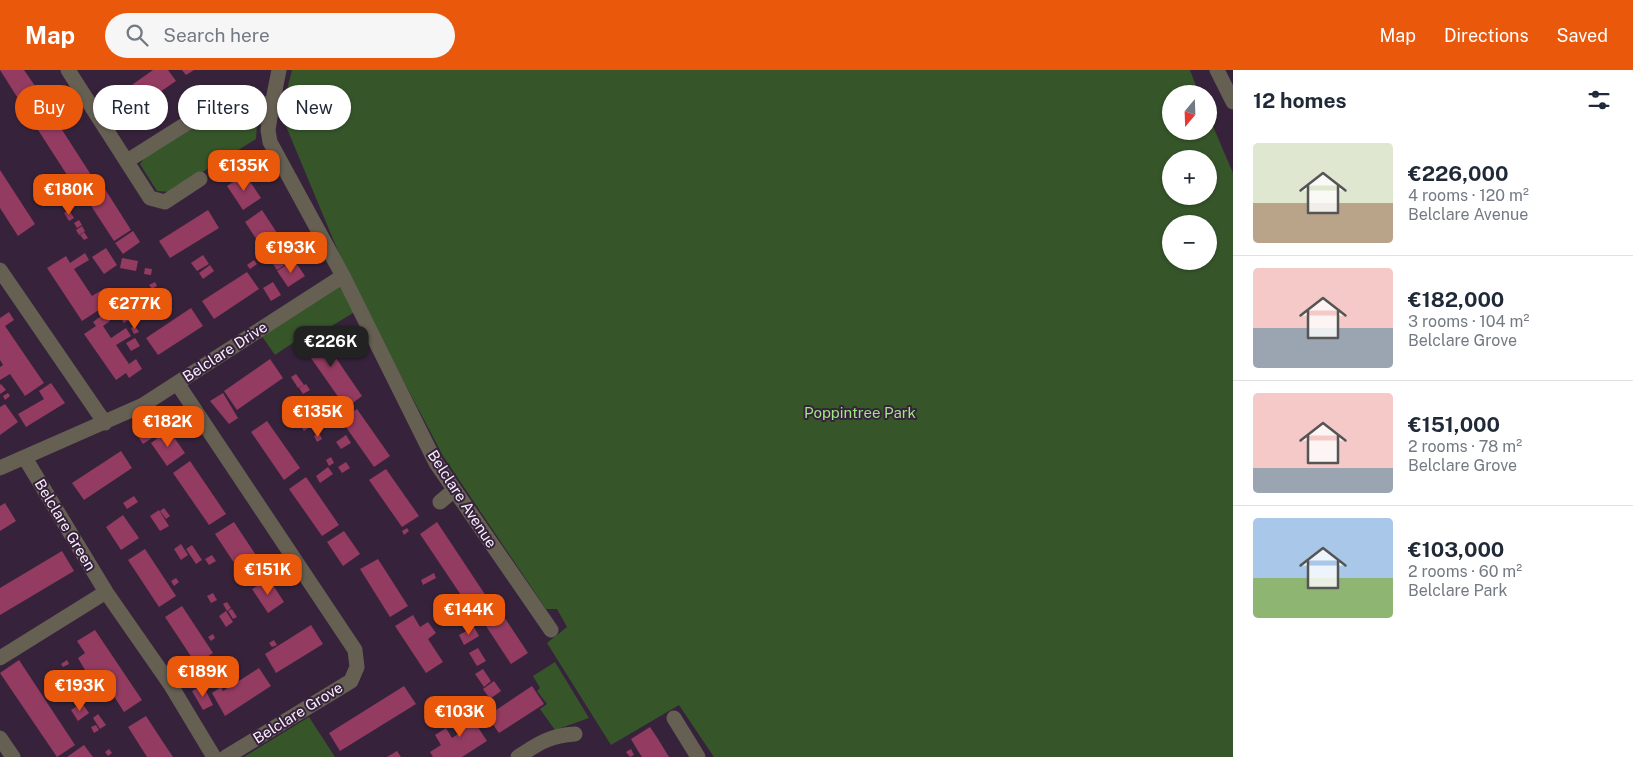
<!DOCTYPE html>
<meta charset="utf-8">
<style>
body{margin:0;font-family:"Public Sans",sans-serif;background:#f6f6f7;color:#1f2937;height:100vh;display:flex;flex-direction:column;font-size:19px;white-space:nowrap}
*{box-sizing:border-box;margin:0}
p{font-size:16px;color:#747a83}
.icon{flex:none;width:28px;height:28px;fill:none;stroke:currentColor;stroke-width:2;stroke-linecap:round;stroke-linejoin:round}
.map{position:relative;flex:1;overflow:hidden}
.panel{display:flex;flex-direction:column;background:#fff;width:400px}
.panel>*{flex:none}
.guide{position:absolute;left:15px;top:15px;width:475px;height:45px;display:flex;gap:10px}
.needle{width:32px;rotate:199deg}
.fabs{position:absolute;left:1162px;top:15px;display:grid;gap:10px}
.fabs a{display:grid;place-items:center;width:55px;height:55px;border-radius:50%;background:#fff;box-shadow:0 1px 4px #0004;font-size:25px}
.price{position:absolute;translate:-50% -42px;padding:0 11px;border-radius:10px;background:#ea580c;color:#fff;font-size:16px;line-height:32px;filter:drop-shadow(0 1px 2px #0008)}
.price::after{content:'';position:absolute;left:50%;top:30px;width:15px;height:11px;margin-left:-8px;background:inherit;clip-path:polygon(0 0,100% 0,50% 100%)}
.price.current{background:#222;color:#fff}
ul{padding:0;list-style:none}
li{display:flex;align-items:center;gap:15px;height:125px;padding:0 20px}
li+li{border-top:1px solid #e0e1e3}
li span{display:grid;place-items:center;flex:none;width:140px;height:100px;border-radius:5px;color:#555}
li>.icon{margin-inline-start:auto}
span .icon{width:60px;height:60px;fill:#fffc;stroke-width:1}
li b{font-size:21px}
h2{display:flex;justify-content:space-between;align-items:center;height:60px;padding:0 20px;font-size:21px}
.chip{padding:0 18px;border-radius:22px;background:#fff;box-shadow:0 1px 4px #0004;font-size:18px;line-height:45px}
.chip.current{background:#ea580c;color:#fff}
header{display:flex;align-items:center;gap:30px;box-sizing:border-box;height:70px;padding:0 25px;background:#ea580c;color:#fff}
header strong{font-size:24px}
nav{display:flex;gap:28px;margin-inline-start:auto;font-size:18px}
.search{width:350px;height:45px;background:#f6f6f7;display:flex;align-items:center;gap:12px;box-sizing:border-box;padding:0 18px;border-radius:28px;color:#747a83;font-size:19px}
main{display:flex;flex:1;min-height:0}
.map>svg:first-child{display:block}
.green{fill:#36562a;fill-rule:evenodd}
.building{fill:#933b61}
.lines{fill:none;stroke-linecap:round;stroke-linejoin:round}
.street{stroke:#666053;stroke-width:15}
.labels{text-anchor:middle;stroke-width:4;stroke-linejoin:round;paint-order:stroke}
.street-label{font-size:15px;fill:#f9edfd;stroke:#36233b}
.park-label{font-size:15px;fill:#9ce780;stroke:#36233b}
</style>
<header>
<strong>Map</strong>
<div class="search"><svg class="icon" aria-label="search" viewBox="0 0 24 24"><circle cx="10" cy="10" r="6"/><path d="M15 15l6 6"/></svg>Search here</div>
<nav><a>Map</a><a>Directions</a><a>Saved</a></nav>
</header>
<main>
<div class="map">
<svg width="1233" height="687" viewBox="0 0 1233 687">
<rect width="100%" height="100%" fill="#36233b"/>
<path class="green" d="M292 0H1190L1199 24H1171V61H1209V47L1233 103V687H714L679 635 611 675 547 573 567 557 557 539H546L443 386 348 205 281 44ZM1171 89H1209V126H1171ZM1171 154H1209V191H1171Z
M222 36 245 37 257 54 256 69 170 122 157 121 140 94 148 83Z
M341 209 358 240 320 263 316 257 275 285 259 262Z
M555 592 589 648 555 660 540 639 547 634 537 621 540 618 533 606Z
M309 647 335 687H244Z"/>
<path class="building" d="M0 0H24L44 29 26 41Z
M153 0H168L176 11 131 42 119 24Z
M182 0H194L186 5Z
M48 38 93 108 76 119 31 49Z
M0 100 35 154 18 166 0 138Z
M245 104 261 128 243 140 227 116Z
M42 116 46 122 42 124 39 118Z
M103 116 131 160 114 171 86 128Z
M69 140 74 148 69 151 64 143Z
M208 140 219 158 170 188 159 171Z
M262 140 294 189 277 200 245 152Z
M79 150 82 155 77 158 74 153Z
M82 156 85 161 79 165 76 160Z
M133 161 140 172 123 184 115 173Z
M84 162 88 168 84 170 80 165Z
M106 178 117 195 104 204 92 187Z
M85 183 89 190 74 199 92 226 100 221 108 234 82 251 47 198 66 186 70 193Z
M203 185 209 194 197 201 191 193Z
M122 188 138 191 136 201 120 198Z
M254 190 257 194 250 199 247 195Z
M294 190 305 206 288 217 277 201Z
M210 195 214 201 203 209 199 203Z
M145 198 152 199 151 205 144 204Z
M247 202 259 219 214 249 202 231Z
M155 212 157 216 152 219 149 215Z
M273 212 281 225 271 231 263 218Z
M191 238 203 256 158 285 146 268Z
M9 242 14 250 5 256 44 313 25 326 10 304 0 310V297L3 295 0 290V248Z
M105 243 110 251 103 256 111 268 126 258 131 266 116 275 129 294 136 289 142 299 129 308 126 303 116 310 84 264 96 256 93 252Z
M126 243 130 249 124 253 120 247Z
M135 256 139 262 134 264 131 258Z
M316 259 362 326 346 338 299 271Z
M135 268 140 276 131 281 126 273Z
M270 289 283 308 237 340 224 321Z
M296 304 304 315 298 318 291 307Z
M51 313 65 333 26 357 18 344 44 329 39 321Z
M1 314 6 320 0 324V315Z
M306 314 310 320 303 324 299 318Z
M8 323 10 326 5 330 3 326Z
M223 323 238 348 229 354 210 331Z
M5 334 18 352 0 365V337Z
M310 337 313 342 309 345 306 339Z
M357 339 390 386 374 397 341 350Z
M306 346 312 355 304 361 298 351Z
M267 351 300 398 284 410 251 362Z
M146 359 152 368 143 374 137 365Z
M169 360 185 383 167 396 151 373Z
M319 363 322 369 317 372 314 366Z
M346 365 351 373 341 379 336 372Z
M121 381 132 398 84 430 72 413Z
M331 387 334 393 329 396 326 390Z
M190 391 226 444 209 455 173 403Z
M346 392 350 398 342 403 338 397Z
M328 397 333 404 320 413 316 406Z
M386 399 419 446 402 457 369 410Z
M306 407 339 455 322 466 289 419Z
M134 426 138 432 127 439 123 433Z
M5 433 16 451 0 461V436Z
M164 438 170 446 166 449 160 441Z
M159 440 169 456 160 461 150 446Z
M123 445 139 468 121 480 106 457Z
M234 452 265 499 246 511 215 464Z
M437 452 488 529 471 540 420 464Z
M407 458 409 461 404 465 402 461Z
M344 461 360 484 343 496 327 472Z
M181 474 188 485 181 490 174 479Z
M192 475 202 490 196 494 186 479Z
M145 479 176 526 159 537 128 490Z
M62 481 74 501 0 545V518Z
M212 485 216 491 209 495 205 489Z
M378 489 408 536 390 547 360 499Z
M434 503 436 508 423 515 421 510Z
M176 508 179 512 174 516 171 511Z
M269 509 284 532 268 543 252 519Z
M213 523 217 530 211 533 207 526Z
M227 532 231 538 227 541 223 534Z
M182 536 213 583 196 594 165 547Z
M497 536 528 583 511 594 480 547Z
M232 539 237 547 233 549 228 541Z
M226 541 233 552 226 557 219 546Z
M413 545 420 557 428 552 436 563 428 569 443 592 426 603 395 556Z
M311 555 323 574 276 603 265 584Z
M474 557 479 566 464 575 459 565Z
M95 560 142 630 124 642 101 606 85 617 77 605 85 600 78 588 85 583 77 571Z
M213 564 215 568 211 571 208 567Z
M274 570 277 575 272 577 269 573Z
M478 578 486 591 477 596 469 583Z
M19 590 75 675 57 687 0 603Z
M67 590 69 594 63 597 61 594Z
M206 595 211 603 199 610 194 603Z
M259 598 271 616 225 646 212 623 221 617 223 621Z
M483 599 491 611 484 617 475 604Z
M494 611 501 621 490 629 483 619Z
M203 615 213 635 203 640 192 621Z
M404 616 416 634 340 681 329 663Z
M532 616 544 634 499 663 487 646Z
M82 633 89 643 78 651 71 640Z
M464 636 487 671 462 687H433L430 682 441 675 435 665 446 658 452 668 464 660 453 644Z
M98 644 106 655 100 659 93 648Z
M146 646 161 669 173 687H147L128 657Z
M96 655 99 660 94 663 91 657Z
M650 657 658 669 669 687H642L638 681 631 669Z
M84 675 93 687H67Z
M109 679 112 683 108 686 105 682Z
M631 679 634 685 630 687 626 682Z
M397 681 401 687H387Z"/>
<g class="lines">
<path class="street" d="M68 0 150 128 165 132 200 109
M1217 0 1233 32
M272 35 279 0
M127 91 227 28 272 35 268 60 270 72 343 206 436 393 551 560
M0 200 105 353
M177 313 355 580 357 597 351 611 226 687
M25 388 106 522 170 614 214 687
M0 398 143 335 343 206
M440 432 454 420
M0 588 106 522
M674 648 698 687
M0 668 13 687
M518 687C537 674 551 665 575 664"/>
</g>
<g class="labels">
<g class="street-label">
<text transform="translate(225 282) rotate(-33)" y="5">Belclare Drive</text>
<text transform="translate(462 429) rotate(57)" y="5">Belclare Avenue</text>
<text transform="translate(65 455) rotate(59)" y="5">Belclare Green</text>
<text transform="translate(298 643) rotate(-32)" y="5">Belclare Grove</text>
</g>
<g class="park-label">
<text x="860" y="348">Poppintree Park</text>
</g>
</g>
</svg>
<div class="fabs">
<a><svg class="needle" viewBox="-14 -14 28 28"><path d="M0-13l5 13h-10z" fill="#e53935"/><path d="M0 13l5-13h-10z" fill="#747a83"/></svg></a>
<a>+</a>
<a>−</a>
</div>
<b class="price" style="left:244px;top:122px">€135K</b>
<b class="price" style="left:69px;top:146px">€180K</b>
<b class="price" style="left:291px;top:204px">€193K</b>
<b class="price" style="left:135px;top:260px">€277K</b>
<b class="price current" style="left:331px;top:298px">€226K</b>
<b class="price" style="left:318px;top:368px">€135K</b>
<b class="price" style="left:168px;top:378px">€182K</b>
<b class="price" style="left:268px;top:526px">€151K</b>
<b class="price" style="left:469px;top:566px">€144K</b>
<b class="price" style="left:203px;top:628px">€189K</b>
<b class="price" style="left:80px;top:642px">€193K</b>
<b class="price" style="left:460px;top:668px">€103K</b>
<div class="guide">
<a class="chip current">Buy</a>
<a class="chip">Rent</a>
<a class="chip">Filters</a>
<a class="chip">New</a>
</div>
</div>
<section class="panel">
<h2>12 homes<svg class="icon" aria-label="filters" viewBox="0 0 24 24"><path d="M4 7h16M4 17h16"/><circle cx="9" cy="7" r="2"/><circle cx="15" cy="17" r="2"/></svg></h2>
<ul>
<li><span style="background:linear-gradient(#dfe7d0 60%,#b9a48a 0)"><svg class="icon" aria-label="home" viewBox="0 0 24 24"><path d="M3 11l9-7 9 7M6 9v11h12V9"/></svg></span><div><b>€226,000</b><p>4 rooms · 120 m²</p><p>Belclare Avenue</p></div></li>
<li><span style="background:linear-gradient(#f6c9c9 60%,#9aa5b1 0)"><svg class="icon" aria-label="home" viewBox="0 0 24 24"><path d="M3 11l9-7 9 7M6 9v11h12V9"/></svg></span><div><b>€182,000</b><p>3 rooms · 104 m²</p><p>Belclare Grove</p></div></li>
<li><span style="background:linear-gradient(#f6c9c9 75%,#9aa5b1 0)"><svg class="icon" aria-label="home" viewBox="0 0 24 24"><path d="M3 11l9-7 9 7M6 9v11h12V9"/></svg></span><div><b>€151,000</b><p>2 rooms · 78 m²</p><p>Belclare Grove</p></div></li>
<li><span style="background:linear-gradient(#a9c7e8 60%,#8fb573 0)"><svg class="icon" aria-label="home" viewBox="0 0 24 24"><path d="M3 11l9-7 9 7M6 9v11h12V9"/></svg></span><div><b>€103,000</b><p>2 rooms · 60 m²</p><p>Belclare Park</p></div></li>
</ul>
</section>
</main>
